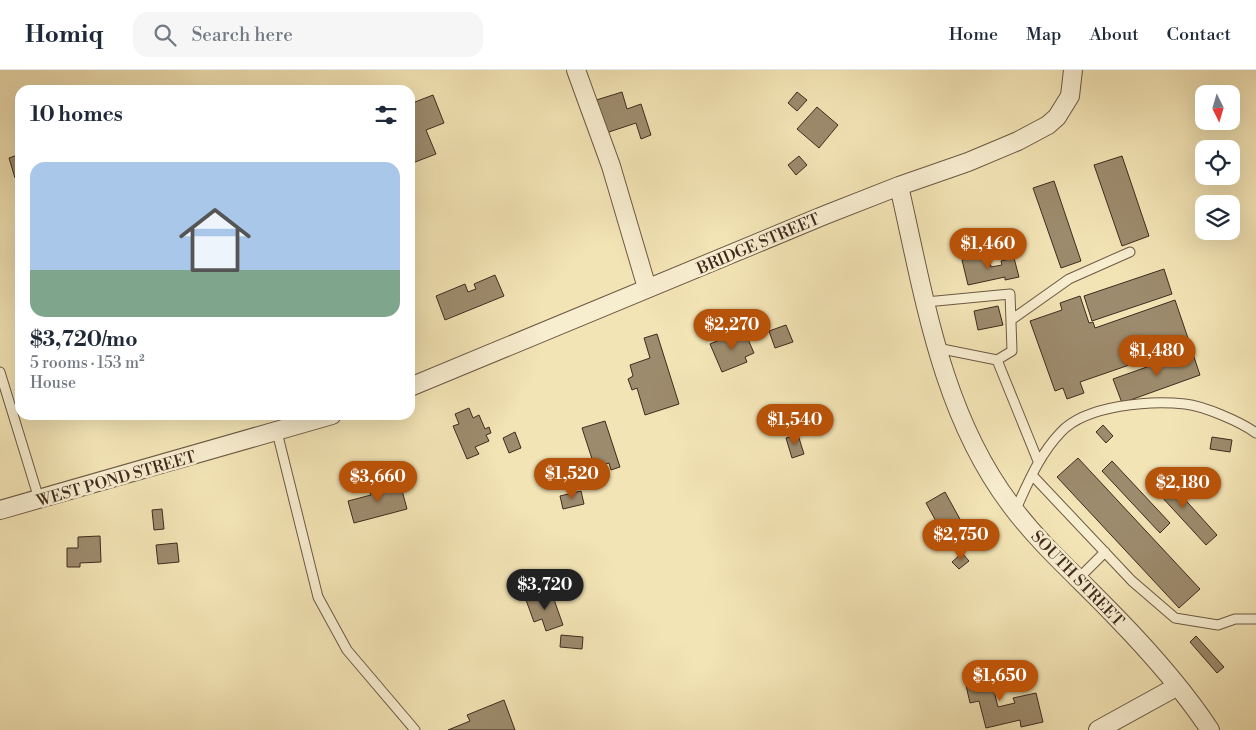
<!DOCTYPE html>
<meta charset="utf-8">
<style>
body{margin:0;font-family:"Libre Bodoni",serif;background:#f6f6f7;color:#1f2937;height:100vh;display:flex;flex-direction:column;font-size:19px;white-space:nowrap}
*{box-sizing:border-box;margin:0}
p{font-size:16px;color:#747a83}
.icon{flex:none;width:28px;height:28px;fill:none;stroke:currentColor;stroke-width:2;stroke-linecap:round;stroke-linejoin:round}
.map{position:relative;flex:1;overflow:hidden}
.side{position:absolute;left:15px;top:15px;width:400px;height:335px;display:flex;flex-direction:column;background:#fff;border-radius:15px;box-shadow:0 5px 20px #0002}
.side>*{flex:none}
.needle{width:32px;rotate:175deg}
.buttons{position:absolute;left:1195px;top:15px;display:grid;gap:10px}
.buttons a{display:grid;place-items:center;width:45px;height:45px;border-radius:10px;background:#fff;box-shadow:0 5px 20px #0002;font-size:25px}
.price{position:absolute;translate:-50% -42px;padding:0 11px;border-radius:18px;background:#b45309;color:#fff;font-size:16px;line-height:32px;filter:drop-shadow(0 1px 2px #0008)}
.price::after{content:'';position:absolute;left:50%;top:30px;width:15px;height:11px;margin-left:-8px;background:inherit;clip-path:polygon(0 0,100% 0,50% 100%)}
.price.current{background:#222;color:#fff}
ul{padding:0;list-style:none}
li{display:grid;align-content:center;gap:10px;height:265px;padding:0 15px}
li span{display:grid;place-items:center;height:155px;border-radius:15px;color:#555}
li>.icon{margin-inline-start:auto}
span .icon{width:90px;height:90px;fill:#fffc;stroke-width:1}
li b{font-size:21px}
h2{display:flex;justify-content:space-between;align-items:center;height:60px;padding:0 15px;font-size:21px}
header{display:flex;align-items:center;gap:30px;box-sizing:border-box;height:70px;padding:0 25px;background:#fff;border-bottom:1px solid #e0e1e3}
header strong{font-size:24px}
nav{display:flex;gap:28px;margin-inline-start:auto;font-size:18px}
.search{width:350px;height:45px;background:#f6f6f7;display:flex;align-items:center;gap:12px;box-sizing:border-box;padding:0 18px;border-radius:15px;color:#747a83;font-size:19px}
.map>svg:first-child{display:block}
.building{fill:#9d8b6d;stroke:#3f2b1f}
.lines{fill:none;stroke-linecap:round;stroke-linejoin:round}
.service-casing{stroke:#6c5944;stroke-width:11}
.minor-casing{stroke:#6c5944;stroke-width:20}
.service{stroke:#f7edcf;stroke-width:9}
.minor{stroke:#f7edcf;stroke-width:18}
.labels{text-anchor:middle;stroke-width:5;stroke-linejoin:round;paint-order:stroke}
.street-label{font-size:16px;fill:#3f2b1f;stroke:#f7edcf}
</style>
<header>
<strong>Homiq</strong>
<div class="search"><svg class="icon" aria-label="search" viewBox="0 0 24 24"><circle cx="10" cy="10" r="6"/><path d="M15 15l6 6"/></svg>Search here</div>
<nav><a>Home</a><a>Map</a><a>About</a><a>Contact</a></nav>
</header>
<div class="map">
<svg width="1256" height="660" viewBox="0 0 1256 660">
<rect width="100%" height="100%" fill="#f3e4b5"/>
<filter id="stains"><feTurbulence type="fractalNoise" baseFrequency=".004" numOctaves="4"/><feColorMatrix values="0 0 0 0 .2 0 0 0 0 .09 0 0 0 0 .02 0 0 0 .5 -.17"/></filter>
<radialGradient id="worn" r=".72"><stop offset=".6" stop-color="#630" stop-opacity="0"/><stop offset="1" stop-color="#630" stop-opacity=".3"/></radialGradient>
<path class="building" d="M622 22 627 39 641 34 651 65 641 69 636 53 600 65 590 32Z
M797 22 807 30 797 41 788 33Z
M433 25 444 53 426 60 436 84 410 94V66L413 65 410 48 414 46 410 34Z
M817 37 838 55 819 78 797 59Z
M20 84V106L15 108 9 88Z
M799 86 807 95 796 105 788 95Z
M1122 86 1149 166 1122 176 1094 95Z
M1054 111 1081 191 1061 198 1033 118Z
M988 184 991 197 1002 195 1001 191 1014 188 1019 207 1005 210V207L968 215 962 190Z
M1164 199 1172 224 1092 251 1084 226Z
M495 205 504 226 445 250 436 226 465 214 468 222 476 219 474 214Z
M1080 226 1089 253 1093 252 1095 258 1175 230 1190 274 1080 312 1084 323 1067 329 1063 318 1055 321 1030 251 1062 240 1060 233Z
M998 236 1003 255 978 260 974 241Z
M786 255 793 272 775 278 769 261Z
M738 262 741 270 747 267 754 283 745 287 747 292 722 302 710 274Z
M657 264 679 334 645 345 637 318 632 320 628 309 633 306 630 295 650 288 644 268Z
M1192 281 1200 305 1122 333 1113 309Z
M469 338 473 348 479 345 485 359 489 357 491 363 486 365 489 371 475 377 479 384 467 389 453 356 459 354 455 344Z
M605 351 620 397 611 400 609 393 595 398 582 358Z
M1103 355 1113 366 1106 373 1096 362Z
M515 362 521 378 509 383 503 368Z
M798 365 804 384 792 388 786 368Z
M1212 367 1232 370 1230 382 1210 379Z
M1078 388 1200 519 1179 538 1057 407Z
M1112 391 1170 453 1160 463 1102 401Z
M1161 403 1217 465 1206 475 1149 413Z
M400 413 407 439 354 453 348 431 371 425 369 421Z
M581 421 584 434 563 439 560 426Z
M945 422 961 451 942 462 926 433Z
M162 439 164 459 154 460 152 440Z
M100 466 101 492 80 493V497H67V478H78V467Z
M177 473 179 492 158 494 156 475Z
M962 483 969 491 959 499 952 492Z
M551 521 563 555 546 561 542 549 534 552 526 530Z
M561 565 583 567 582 579 560 577Z
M1196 566 1224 597 1217 603 1190 572Z
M988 597 998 637 1015 633 1013 628 1036 623 1043 652 1021 657 1020 650 986 658 979 631 970 633 963 602Z
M504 630 515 660H448L470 651 467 645Z"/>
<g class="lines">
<g class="service-casing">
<path id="service" d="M926 232 1010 224 1012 281 997 290 937 278
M1011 250 1069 209 1130 182
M997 290 1038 391
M0 302 39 429
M277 362 318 527 347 580 415 660
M1032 405 1132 511 1175 548 1218 555 1235 549H1256
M1015 441C1028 413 1039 385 1061 362 1086 335 1151 330 1185 334 1204 336 1241 352 1256 363
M1078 509 1105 482"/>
</g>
<g class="minor-casing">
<path id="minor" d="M576 0 611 96 647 218
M899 116C924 225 941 342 1010 434 1041 476 1080 509 1116 547 1148 580 1185 622 1210 660
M410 317 825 145 899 116 968 92 1018 71 1048 55 1057 47 1070 26 1073 0
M0 440 332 345
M1098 660 1176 617"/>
</g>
<use href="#service" class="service"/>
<use href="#minor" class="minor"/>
</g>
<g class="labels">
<g class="street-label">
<text transform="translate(758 173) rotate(-23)" y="6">BRIDGE STREET</text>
<text transform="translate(116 408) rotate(-16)" y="6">WEST POND STREET</text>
<text transform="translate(1078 508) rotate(46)" y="6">SOUTH STREET</text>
</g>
</g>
<rect width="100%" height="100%" filter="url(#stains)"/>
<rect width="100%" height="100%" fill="url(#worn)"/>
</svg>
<div class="buttons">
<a><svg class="needle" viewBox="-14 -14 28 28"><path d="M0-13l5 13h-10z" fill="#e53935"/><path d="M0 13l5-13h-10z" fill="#747a83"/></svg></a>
<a><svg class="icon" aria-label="locate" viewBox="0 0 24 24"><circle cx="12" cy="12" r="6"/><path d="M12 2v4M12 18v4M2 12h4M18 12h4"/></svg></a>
<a><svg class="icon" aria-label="layers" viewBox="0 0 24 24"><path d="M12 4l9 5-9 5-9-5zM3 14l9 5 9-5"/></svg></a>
</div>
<b class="price" style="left:988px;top:200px">$1,460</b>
<b class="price" style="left:732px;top:281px">$2,270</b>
<b class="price" style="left:1157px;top:307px">$1,480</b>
<b class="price" style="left:795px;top:376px">$1,540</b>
<b class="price" style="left:572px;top:430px">$1,520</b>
<b class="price" style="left:378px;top:433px">$3,660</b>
<b class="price" style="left:1183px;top:439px">$2,180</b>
<b class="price" style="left:961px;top:491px">$2,750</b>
<b class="price current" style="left:545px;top:541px">$3,720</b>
<b class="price" style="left:1000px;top:632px">$1,650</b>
<section class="side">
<h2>10 homes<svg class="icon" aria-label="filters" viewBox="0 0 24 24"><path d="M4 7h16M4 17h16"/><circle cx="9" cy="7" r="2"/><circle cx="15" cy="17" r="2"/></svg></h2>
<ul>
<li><span style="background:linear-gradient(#a9c7e8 70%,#7fa58c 0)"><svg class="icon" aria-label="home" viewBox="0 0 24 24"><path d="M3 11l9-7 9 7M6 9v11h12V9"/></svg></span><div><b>$3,720/mo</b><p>5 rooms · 153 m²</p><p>House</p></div></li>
</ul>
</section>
</div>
